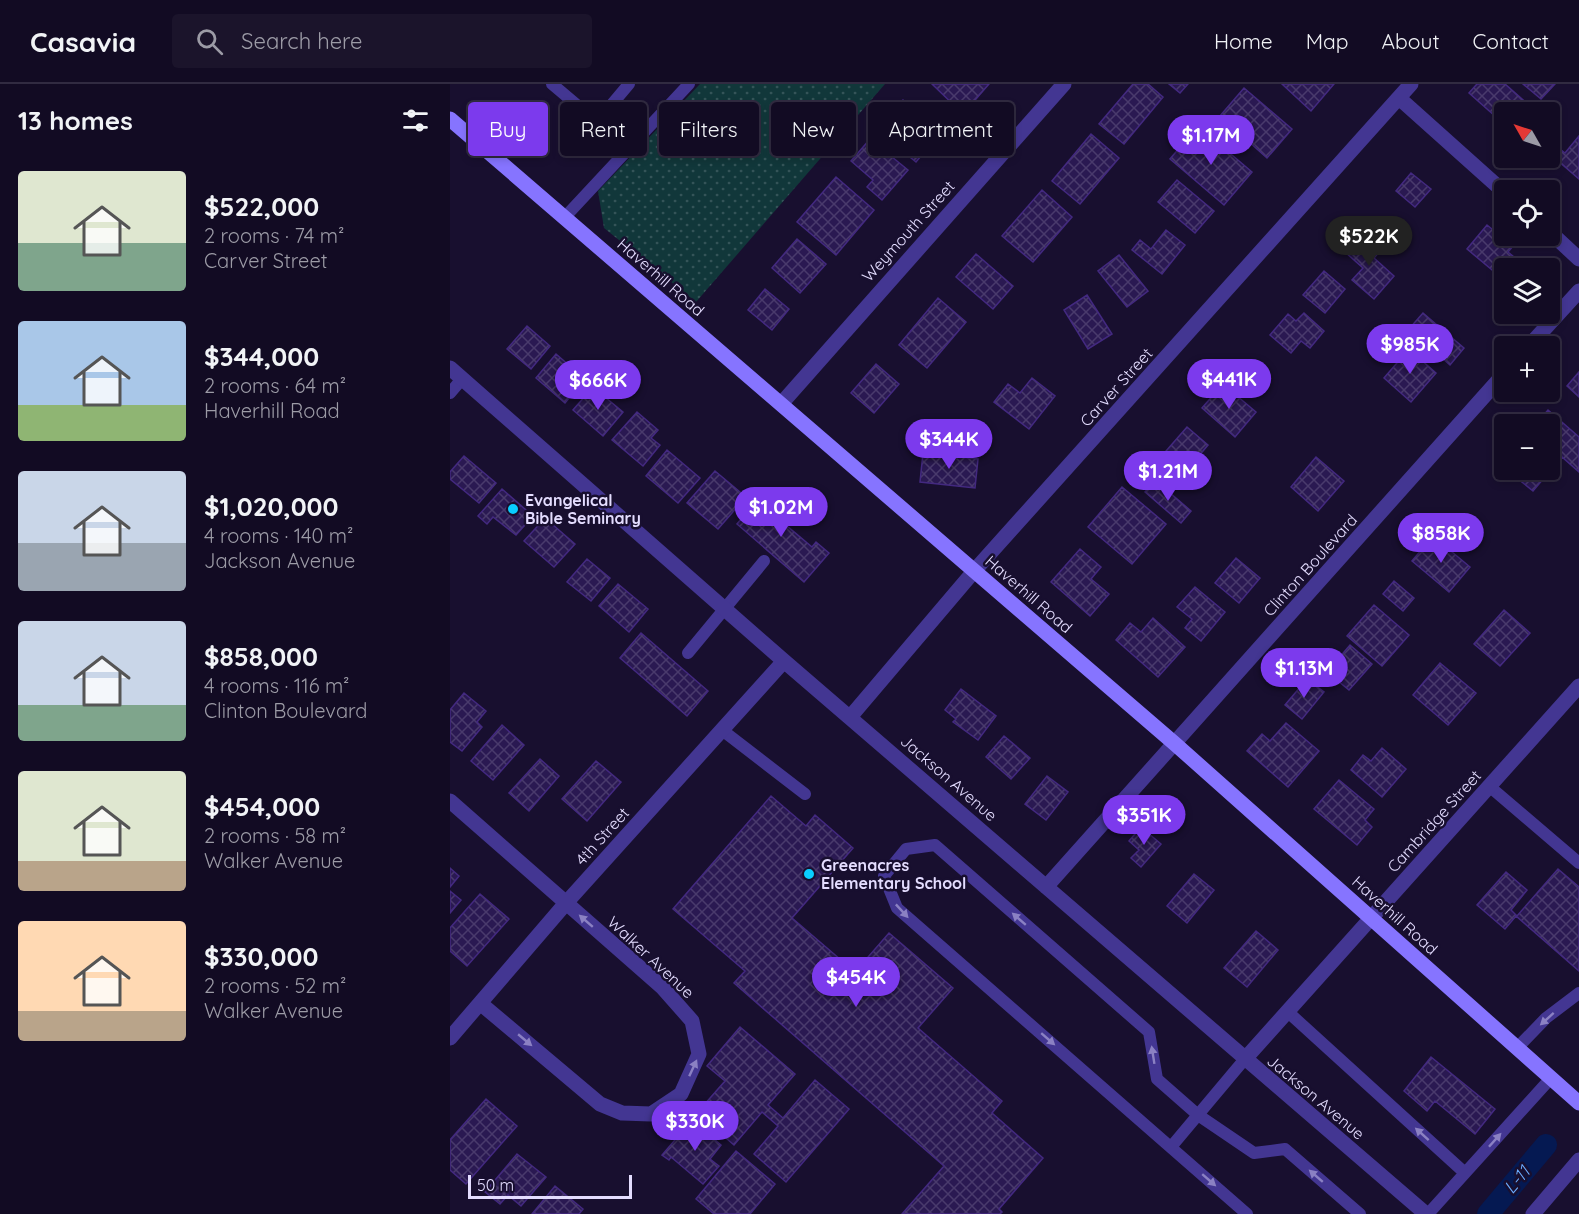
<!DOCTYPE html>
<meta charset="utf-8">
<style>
body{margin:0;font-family:Quicksand,sans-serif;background:#1b142b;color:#f1f3f6;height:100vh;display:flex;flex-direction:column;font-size:22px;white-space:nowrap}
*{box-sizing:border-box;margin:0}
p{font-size:20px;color:#9c9ba6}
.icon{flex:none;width:33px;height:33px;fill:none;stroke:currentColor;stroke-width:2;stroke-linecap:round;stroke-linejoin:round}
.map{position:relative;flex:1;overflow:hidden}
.sheet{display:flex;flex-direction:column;background:#120b23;width:450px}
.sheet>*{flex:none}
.hud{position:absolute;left:18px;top:18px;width:570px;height:54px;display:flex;gap:12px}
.needle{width:39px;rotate:309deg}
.controls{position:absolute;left:1044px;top:18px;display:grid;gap:12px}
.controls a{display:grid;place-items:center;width:66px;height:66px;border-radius:6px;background:#120b23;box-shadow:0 3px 9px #0003,0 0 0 2px #312b41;font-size:30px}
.scale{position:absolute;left:18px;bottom:15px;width:164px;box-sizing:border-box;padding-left:6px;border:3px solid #e4ddff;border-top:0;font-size:16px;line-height:21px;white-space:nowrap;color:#e4ddff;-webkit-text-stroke:4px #180f2f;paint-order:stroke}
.price{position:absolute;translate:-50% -51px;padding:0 14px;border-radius:21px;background:#7c3aed;color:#fff;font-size:20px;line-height:39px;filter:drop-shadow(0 2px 3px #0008)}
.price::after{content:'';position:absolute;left:50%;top:36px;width:18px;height:14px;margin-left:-9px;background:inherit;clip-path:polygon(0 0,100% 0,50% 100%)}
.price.current{background:#222;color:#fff}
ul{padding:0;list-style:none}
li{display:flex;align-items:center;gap:18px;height:150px;padding:0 18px}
li span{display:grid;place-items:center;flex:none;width:168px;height:120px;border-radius:6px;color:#555}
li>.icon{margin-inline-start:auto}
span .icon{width:72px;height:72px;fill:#fffc;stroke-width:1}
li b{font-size:26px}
h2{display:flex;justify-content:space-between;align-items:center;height:72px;padding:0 18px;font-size:26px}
.pill{padding:0 21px;border-radius:6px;background:#120b23;box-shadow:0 3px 9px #0003,0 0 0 2px #312b41;font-size:21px;line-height:54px}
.pill.current{background:#7c3aed;color:#fff}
header{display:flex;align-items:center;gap:36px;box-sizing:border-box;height:84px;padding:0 30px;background:#120b23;border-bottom:2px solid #312b41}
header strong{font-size:28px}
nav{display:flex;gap:33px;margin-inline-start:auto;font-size:21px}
.search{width:420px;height:54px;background:#1b142b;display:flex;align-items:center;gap:15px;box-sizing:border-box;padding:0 21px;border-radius:6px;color:#9c9ba6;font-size:22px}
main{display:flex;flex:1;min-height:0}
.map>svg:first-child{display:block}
.grass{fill:url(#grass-dots)}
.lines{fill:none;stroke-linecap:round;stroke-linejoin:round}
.canal{stroke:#051952;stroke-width:22}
.building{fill:url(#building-cross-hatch);stroke:#432980;stroke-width:1.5}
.lane{stroke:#433692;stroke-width:12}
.street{stroke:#433692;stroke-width:15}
.secondary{stroke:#8674ff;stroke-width:15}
.oneway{fill:#8b81c3}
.poi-dot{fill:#09ceff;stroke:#180f2f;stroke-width:2}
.labels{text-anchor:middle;stroke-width:5;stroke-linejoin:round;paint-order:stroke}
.street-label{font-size:16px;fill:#e4ddff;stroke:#180f2f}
.poi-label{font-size:16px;font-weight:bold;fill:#e4ddff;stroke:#180f2f;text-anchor:start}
.water-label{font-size:18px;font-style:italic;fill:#6bacff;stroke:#180f2f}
</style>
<header>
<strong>Casavia</strong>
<div class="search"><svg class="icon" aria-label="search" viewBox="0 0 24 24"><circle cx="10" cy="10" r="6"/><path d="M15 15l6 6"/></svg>Search here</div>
<nav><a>Home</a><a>Map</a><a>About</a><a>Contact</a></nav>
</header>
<main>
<section class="sheet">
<h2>13 homes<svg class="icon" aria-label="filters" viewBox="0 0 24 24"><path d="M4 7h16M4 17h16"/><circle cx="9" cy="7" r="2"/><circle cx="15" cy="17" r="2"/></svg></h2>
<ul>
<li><span style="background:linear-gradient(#dfe7d0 60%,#7fa58c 0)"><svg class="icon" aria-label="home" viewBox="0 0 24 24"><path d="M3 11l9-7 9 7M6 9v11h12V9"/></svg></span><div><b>$522,000</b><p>2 rooms · 74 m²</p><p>Carver Street</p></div></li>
<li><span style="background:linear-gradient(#a9c7e8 70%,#8fb573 0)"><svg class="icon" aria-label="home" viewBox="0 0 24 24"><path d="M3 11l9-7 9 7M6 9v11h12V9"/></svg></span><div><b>$344,000</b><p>2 rooms · 64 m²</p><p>Haverhill Road</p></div></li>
<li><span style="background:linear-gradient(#c9d6e8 60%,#9aa5b1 0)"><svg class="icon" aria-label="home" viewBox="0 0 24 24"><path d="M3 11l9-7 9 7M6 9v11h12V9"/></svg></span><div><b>$1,020,000</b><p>4 rooms · 140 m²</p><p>Jackson Avenue</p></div></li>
<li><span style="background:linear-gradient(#c9d6e8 70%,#7fa58c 0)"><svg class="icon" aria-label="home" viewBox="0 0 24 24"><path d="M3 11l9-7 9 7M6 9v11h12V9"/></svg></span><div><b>$858,000</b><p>4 rooms · 116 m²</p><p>Clinton Boulevard</p></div></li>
<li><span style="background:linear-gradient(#dfe7d0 75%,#b9a48a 0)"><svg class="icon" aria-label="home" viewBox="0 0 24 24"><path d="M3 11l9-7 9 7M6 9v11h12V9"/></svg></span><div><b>$454,000</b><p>2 rooms · 58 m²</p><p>Walker Avenue</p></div></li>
<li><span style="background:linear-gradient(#ffd9b3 75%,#b9a48a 0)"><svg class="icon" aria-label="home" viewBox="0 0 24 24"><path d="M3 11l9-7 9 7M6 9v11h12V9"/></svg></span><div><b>$330,000</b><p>2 rooms · 52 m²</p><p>Walker Avenue</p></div></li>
</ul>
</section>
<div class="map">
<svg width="1129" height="1130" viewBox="0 0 1129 1130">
<defs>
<pattern id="grass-dots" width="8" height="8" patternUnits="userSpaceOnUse" patternTransform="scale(1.5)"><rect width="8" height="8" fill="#11373a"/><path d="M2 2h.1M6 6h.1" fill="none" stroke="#345458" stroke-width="1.8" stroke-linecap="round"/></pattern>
<pattern id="building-cross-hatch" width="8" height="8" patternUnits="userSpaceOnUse" patternTransform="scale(1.5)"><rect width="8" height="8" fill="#2a1952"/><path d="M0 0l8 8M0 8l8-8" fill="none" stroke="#493a6c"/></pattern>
</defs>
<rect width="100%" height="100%" fill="#180f2f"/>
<path class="grass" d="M250 0H435L246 218 154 144 148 107Z"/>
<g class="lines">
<path class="canal" d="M1038 1130 1096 1061"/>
</g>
<path class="building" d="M482 0H539L513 30Z
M683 0H698L713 13 674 60 649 40Z
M719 0H738L730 9Z
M832 0H884L861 27Z
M1027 0H1055L1080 22 1074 28H1054V40L1019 9Z
M1073 0H1105L1091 15Z
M794 4 842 45 817 74 770 32Z
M453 16 491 48 466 78 450 65 456 58 433 39Z
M748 42 802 88 774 121 720 75Z
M641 50 669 74 630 120 602 97Z
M1129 52V95L1100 70 1106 62 1115 69Z
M420 55 458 86 432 116 417 103 423 96 401 77Z
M961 89 981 105 965 123 946 107Z
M386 93 424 126 386 171 347 138Z
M727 96 764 127 745 149 708 118Z
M592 106 622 133 583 178 552 152Z
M1037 141 1063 162 1058 168 1077 184H1054V196L1017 165Z
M716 146 735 161 712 190 682 166 690 156 701 165Z
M911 149 931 166 924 174 944 192 924 215 902 196 913 184 895 168Z
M347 155 376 180 350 209 322 184Z
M526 170 563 202 543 225 506 193Z
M669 171 698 207 677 223 648 187Z
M874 187 895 205 875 229 853 211Z
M315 205 339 225 322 246 298 226Z
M637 211 662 250 638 265 614 226Z
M488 214 516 238 477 284 449 261Z
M854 229 874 247 860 264 851 257 841 269 820 251 838 230 846 237Z
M973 229 1014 264 1000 281 959 245Z
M77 242 100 262 81 285 57 265Z
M959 265 986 289 961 318 934 294Z
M106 270 135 295 115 319 86 294Z
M426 280 449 300 424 329 401 309Z
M1129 288V313L1117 302Z
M582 294 605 312 579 345 544 318 558 300 570 309Z
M773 300 806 328 785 353 752 324Z
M143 303 173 328 153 352 123 326Z
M1098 326 1129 353V388L1112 373 1083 407 1057 386H1100V340H1086Z
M187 328 208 346 201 354 210 361 193 382 162 356Z
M737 343 758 361 748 373 760 384 750 396 731 379 725 386 710 374Z
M217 366 250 394 228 419 196 392Z
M473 369 528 375 525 404 470 398Z
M14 372 46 399 29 419 0 395V388Z
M866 373 894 397 868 427 841 403Z
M265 387 296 413 268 445 237 419Z
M705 396 741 427 731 439 695 408Z
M672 403 716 440 682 480 638 443Z
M52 405 83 432 66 451 43 433 37 440 28 432Z
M313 409 341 434 336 441 362 463 366 458 379 469 354 498 287 440Z
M95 434 125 460 104 483 74 457Z
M983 452 1020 483 999 508 962 477Z
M630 465 651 483 641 495 659 510 640 532 601 498Z
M786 474 810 494 789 519 765 499Z
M137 475 160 494 141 517 117 498Z
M944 497 964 514 953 527 933 510Z
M168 500 198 525 179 548 149 522Z
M745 503 775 528 751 557 735 544 742 535 727 523Z
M924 521 959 551 932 582 897 552Z
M1054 526 1080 549 1050 582 1024 560Z
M703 534 735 563 708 593 666 556 680 539 691 548Z
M191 549 258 607 237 632 170 574Z
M900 561 922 580 899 606 877 588Z
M990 579 1026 609 998 641 963 611Z
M857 595 874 608 852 635 835 621Z
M511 605 546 632 528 656 503 638 506 635 495 626Z
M14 609 36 627 27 638 32 643 12 667 0 658V626Z
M836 639 869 667 838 703 797 667 812 650 820 657Z
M52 641 74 661 43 696 21 677Z
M554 652 580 674 561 695 536 673Z
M932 664 956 685 932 713 901 686 913 671 921 677Z
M90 675 109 692 79 727 59 709Z
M146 677 171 698 137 737 112 715Z
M597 692 618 708 596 736 575 720Z
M889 696 924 725 915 736 922 743 907 761 864 725Z
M321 712 356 742 365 731 403 764 342 834 405 888 439 849 503 904 468 944 552 1017 542 1029 593 1074 549 1125 552 1128 550 1130H452L494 1082 284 899 295 887 223 825Z
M691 743 711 760 691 783 681 774 689 766 679 757Z
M0 784 9 792 0 803Z
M1108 785 1129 803V887L1066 832 1055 845 1027 821 1056 788 1077 806 1061 826 1067 832Z
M744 790 764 806 737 839 717 822Z
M0 807 11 816 0 829Z
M30 810 59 835 17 882 0 867V844Z
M806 847 828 866 797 903 774 884Z
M290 943 345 990 318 1021 333 1034 365 996 399 1025 336 1098 304 1070 328 1042 312 1028 284 1061 247 1029 275 997 257 982Z
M981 973 1045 1025 1025 1050 985 1017 977 1027 954 1007Z
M36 1015 67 1042 16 1100 0 1086V1056Z
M242 1036 271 1061 260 1075 269 1082 253 1100 221 1073 219 1076 212 1071Z
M286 1067 325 1100 300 1130H264L246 1115Z
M67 1070 96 1093 71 1122 58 1111 50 1120 35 1108Z
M105 1102 133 1125 129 1130H82Z"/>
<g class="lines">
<path class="lane" d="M102 0 147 38 179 0
M147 38 178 66
M115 133 239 0
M0 309 12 295
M238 569 314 477
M272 646 355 710
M1039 702 1129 779
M838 928 1015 1089
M1067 964 1096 934 1129 909
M721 1063 794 976
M797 1130 447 824 434 792 456 765 485 761 699 948 707 995 748 1031 804 1069 835 1065 910 1130
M978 1130 1101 994"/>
<path class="street" d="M949 14 1054 108
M1100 148 1129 175
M1079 262 1129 207
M0 284 334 577 976 1130
M331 320 614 0
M401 632 525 486 961 0
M0 717 212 903 242 937 249 970 231 1010 201 1030 172 1029 150 1020 30 919
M596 803 1054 290
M0 954 116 819 334 577
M794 976 1129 602
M1083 1130 1129 1076"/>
<path class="secondary" d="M0 35 724 659 1129 1019"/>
</g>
<defs><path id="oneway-solid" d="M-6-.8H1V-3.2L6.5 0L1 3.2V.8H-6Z" transform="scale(1.5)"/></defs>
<g class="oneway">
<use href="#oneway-solid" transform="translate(452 827) rotate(47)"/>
<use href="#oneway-solid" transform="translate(569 835) rotate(-139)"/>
<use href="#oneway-solid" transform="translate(136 837) rotate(-139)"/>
<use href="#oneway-solid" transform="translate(1097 935) rotate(138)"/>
<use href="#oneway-solid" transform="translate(598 955) rotate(41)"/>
<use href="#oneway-solid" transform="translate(75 956) rotate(40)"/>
<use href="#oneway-solid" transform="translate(703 971) rotate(-99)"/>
<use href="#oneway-solid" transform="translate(243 984) rotate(-65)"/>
<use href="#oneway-solid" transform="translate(972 1050) rotate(-138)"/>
<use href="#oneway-solid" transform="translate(1045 1056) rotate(-48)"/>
<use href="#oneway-solid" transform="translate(866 1092) rotate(-139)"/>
<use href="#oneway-solid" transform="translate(759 1096) rotate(41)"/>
</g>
<g class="poi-dot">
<circle cx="63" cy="425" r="6"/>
<circle cx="359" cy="790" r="6"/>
</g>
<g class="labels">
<g class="street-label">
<text transform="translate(458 147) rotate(-48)" y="6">Weymouth Street</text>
<text transform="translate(211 193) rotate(41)" y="6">Haverhill Road</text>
<text transform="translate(666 303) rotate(-48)" y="6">Carver Street</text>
<text transform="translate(860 481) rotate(-48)" y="6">Clinton Boulevard</text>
<text transform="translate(579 510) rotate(41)" y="6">Haverhill Road</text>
<text transform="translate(499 694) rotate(41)" y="6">Jackson Avenue</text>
<text transform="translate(984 737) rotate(-48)" y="6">Cambridge Street</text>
<text transform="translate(152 752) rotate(-48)" y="6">4th Street</text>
<text transform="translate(945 831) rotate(42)" y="6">Haverhill Road</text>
<text transform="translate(201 873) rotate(43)" y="6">Walker Avenue</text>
<text transform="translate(866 1013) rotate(40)" y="6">Jackson Avenue</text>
</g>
<g class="poi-label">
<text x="75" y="422">Evangelical<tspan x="75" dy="18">Bible Seminary</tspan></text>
<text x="371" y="787">Greenacres<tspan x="371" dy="18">Elementary School</tspan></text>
</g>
<g class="water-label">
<text transform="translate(1067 1096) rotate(-50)" y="6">L-11</text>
</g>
</g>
</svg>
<div class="controls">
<a><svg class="needle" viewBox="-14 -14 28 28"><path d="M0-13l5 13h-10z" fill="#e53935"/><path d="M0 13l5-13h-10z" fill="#9c9ba6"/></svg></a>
<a><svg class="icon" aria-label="locate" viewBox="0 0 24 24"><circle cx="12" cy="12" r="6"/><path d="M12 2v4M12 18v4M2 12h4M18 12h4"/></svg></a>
<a><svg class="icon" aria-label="layers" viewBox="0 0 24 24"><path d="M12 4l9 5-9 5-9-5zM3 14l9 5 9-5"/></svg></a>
<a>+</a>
<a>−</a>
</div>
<div class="scale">50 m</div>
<b class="price" style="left:761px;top:82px">$1.17M</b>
<b class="price current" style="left:919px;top:183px">$522K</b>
<b class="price" style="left:960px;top:291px">$985K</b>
<b class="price" style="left:779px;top:326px">$441K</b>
<b class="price" style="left:148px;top:327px">$666K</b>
<b class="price" style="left:499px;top:386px">$344K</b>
<b class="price" style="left:718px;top:418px">$1.21M</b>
<b class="price" style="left:331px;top:454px">$1.02M</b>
<b class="price" style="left:991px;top:480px">$858K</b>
<b class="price" style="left:854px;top:615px">$1.13M</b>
<b class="price" style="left:694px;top:762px">$351K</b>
<b class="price" style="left:406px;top:924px">$454K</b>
<b class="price" style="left:245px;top:1068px">$330K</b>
<div class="hud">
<a class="pill current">Buy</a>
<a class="pill">Rent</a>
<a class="pill">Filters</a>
<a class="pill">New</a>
<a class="pill">Apartment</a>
</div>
</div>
</main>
